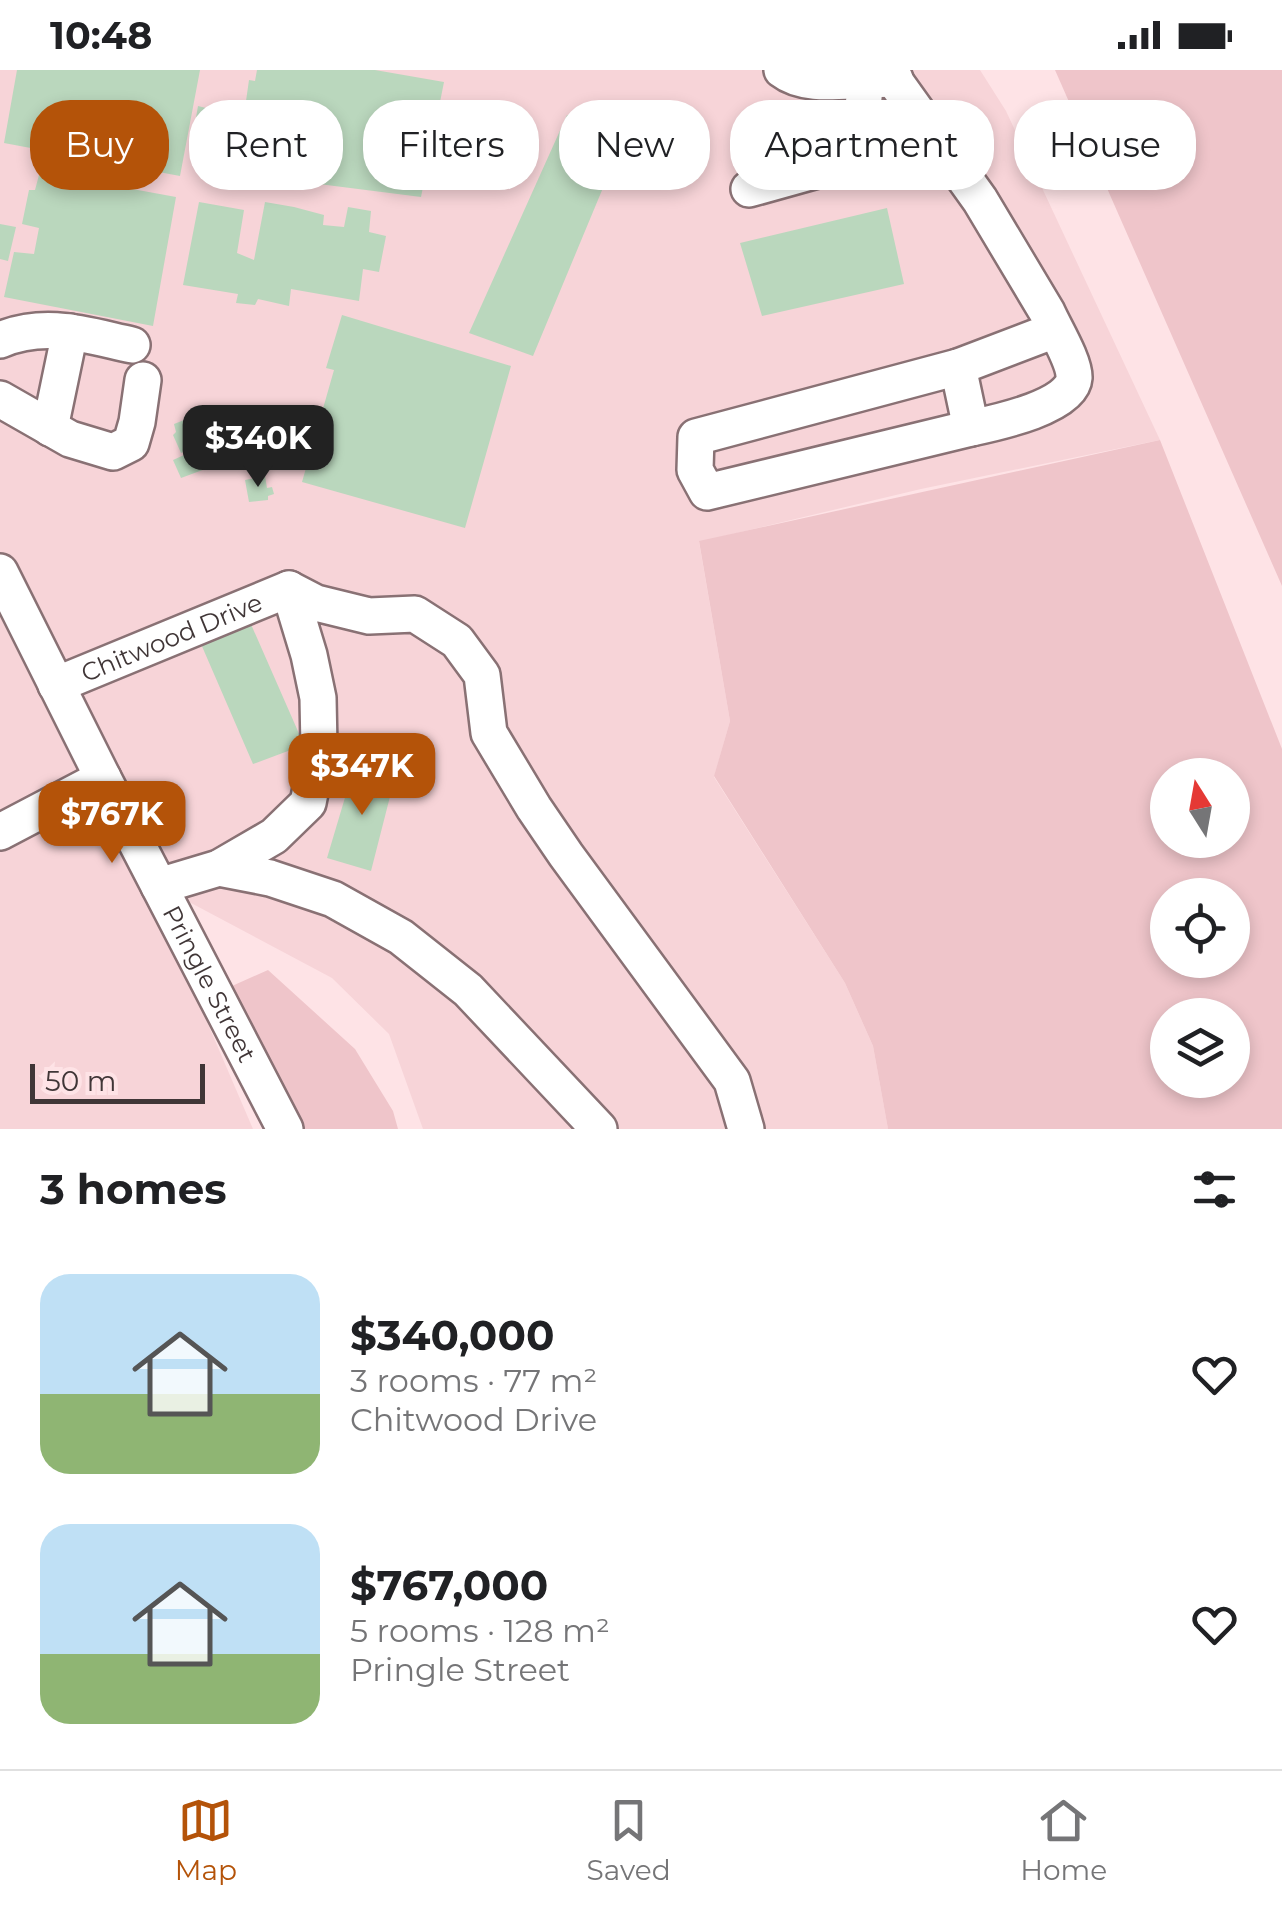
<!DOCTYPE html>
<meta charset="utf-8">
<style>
body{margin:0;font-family:Montserrat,sans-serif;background:#f6f6f6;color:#202124;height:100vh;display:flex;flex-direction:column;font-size:38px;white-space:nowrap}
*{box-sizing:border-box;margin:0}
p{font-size:32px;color:#757577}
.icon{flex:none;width:55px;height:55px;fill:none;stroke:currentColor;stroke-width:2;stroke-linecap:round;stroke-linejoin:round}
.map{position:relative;height:1059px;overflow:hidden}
.panel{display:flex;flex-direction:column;background:#fff;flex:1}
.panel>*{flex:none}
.banner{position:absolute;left:30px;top:30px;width:1222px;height:90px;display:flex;gap:20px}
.needle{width:65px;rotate:349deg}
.buttons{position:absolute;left:1150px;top:688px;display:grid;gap:20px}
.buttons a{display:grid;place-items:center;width:100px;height:100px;border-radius:50%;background:#fff;box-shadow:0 5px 15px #0003;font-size:50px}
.scale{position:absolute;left:30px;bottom:25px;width:175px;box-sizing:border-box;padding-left:10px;border:5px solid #403637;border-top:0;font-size:28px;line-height:35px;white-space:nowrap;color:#403637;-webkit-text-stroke:8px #fee3e6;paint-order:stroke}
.price{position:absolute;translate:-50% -85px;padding:0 22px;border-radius:20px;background:#b45309;color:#fff;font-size:32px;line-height:65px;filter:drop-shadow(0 2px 5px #0008)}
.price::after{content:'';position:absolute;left:50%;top:60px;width:30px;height:22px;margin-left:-15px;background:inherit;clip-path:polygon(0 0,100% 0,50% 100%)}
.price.on{background:#222;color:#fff}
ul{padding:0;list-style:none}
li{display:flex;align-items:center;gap:30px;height:250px;padding:0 40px}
li span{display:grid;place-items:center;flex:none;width:280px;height:200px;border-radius:30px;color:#555}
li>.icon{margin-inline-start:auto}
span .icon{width:120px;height:120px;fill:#fffc;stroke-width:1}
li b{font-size:42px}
h2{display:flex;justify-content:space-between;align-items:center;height:120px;padding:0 40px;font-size:42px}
.tag{padding:0 35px;border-radius:40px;background:#fff;box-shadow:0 5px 15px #0003;font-size:35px;line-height:90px}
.tag.on{background:#b45309;color:#fff}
.status{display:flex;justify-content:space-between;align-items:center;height:70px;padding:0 50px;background:#fff;direction:ltr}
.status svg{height:28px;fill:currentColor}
.tab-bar{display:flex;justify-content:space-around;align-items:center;height:140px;border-top:2px solid #e0e0e0;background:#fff;font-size:28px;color:#757577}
.tab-bar a{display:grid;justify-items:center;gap:5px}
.tab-bar .on{color:#b45309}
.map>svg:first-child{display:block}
.built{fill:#f7d4d8}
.green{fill:#efc5ca;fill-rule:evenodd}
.building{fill:#bad7bd}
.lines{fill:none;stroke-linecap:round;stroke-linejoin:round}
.minor-casing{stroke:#897174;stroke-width:40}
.minor{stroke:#fff;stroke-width:35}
.labels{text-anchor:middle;stroke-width:9;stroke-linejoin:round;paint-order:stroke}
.street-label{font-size:25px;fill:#403637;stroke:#fee3e6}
</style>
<div class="status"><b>10:48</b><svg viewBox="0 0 49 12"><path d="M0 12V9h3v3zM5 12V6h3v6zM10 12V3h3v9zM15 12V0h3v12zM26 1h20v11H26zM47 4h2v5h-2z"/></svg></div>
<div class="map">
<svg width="1282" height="1059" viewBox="0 0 1282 1059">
<rect width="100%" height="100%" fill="#fee3e6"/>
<path class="built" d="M0 0H980L1006 41 1160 370 921 419 699 472 730 651 714 707 845 913 873 976 888 1059H423L389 964 332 908 159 816 110 726 253 1059H0Z"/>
<path class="green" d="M1055 0H1282V516Z
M1160 370 1282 679V1059H888L873 976 845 913 714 706 730 651 699 471ZM1232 705V770H1168V705ZM1232 825V890H1168V825ZM1232 945V1010H1168V945Z
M268 900 355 979 393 1041 398 1059H304L232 916Z"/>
<path class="building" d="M17 0H200L180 106 4 73Z
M257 0H375L444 12 421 127 249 105 258 46 244 45 249 10 255 11Z
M198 36 218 41 214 63 194 59Z
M567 45 625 65 533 286 469 263Z
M45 103 176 127 153 256 4 227 14 182 34 184 39 158 22 154 29 120H35L39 105 45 106Z
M199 132 244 140 237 183 254 190 265 132 294 137 324 145 323 155 344 157 348 137 371 141 369 162 386 166 379 202 363 199 359 231 291 219 289 236 258 229 255 235 236 233 238 224 183 215Z
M887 138 904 214 762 246 740 173Z
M0 154 16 157 8 191 0 189Z
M342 245 511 296 465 458 302 412 334 300 326 298Z
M215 338 225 365 181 383 173 365 176 362 174 354Z
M204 376 216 395 181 408 173 390Z
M265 406 267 418 272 417 274 424 268 426V430L249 432 245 410Z
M250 552 304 675 253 694 201 574Z
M355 694 395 707 371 801 327 788Z"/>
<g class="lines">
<g class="minor-casing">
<g id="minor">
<path d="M782 0C804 17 839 11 866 10"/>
<path d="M887 0 980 130 1047 242C1054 258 1075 292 1074 308 1072 337 994 353 971 358L958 297 1055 260"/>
<path d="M749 119 857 89 866 10 895 9"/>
<path d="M0 270C46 251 85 265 132 275"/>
<path d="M958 297 696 367 695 400 707 422 971 358"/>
<path d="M0 329 70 369 113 382 131 373 137 352 143 310"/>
<path d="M50 358 70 262"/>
<path id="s1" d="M0 502 103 708 285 1059"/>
<path id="s2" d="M56 615 289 519"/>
<path d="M0 762 103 708"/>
<path d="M219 798 270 808 333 829 401 867 468 920 599 1059"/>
<path d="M159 816 219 798 274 766 308 733 319 677 318 628 309 585 289 519 316 533 369 546 415 544 457 571 482 605 489 663 534 738 566 785 732 1011 746 1059"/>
</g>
</g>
<use href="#minor" class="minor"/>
</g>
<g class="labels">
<g class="street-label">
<text dy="9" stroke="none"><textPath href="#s2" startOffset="125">Chitwood Drive</textPath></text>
<text dy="9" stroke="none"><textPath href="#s1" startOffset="462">Pringle Street</textPath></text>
</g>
</g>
</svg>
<div class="buttons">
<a><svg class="needle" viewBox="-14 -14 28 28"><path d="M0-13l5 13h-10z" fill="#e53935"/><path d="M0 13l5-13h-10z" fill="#757577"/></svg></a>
<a><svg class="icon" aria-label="locate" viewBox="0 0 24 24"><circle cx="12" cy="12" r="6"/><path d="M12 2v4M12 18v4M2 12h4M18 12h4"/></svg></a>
<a><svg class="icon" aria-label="layers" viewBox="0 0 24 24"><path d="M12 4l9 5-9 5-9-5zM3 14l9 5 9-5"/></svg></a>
</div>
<div class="scale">50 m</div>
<b class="price on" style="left:258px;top:420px">$340K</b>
<b class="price" style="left:362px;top:748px">$347K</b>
<b class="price" style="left:112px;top:796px">$767K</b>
<div class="banner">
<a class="tag on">Buy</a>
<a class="tag">Rent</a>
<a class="tag">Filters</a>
<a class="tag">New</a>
<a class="tag">Apartment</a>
<a class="tag">House</a>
</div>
</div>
<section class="panel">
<h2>3 homes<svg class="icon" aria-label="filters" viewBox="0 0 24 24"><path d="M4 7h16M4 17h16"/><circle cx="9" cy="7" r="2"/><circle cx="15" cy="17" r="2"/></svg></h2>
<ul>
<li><span style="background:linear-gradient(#bfe0f5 60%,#8fb573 0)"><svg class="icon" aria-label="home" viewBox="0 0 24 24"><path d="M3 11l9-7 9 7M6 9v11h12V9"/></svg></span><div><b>$340,000</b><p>3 rooms · 77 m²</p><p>Chitwood Drive</p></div><svg class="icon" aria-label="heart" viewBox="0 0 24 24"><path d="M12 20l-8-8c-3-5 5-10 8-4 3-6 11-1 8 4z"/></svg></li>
<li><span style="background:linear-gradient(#bfe0f5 65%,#8fb573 0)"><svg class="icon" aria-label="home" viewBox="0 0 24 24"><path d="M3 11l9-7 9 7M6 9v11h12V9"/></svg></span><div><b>$767,000</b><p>5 rooms · 128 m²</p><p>Pringle Street</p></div><svg class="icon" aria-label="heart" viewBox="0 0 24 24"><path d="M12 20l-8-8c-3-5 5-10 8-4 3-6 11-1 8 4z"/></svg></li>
</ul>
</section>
<nav class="tab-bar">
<a class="on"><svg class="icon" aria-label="map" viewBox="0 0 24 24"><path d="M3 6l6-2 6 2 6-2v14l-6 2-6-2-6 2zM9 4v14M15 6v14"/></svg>Map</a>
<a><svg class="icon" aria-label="saved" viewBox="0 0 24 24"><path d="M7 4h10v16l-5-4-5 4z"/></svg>Saved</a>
<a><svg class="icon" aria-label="home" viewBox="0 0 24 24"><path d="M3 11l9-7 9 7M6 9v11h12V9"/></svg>Home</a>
</nav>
